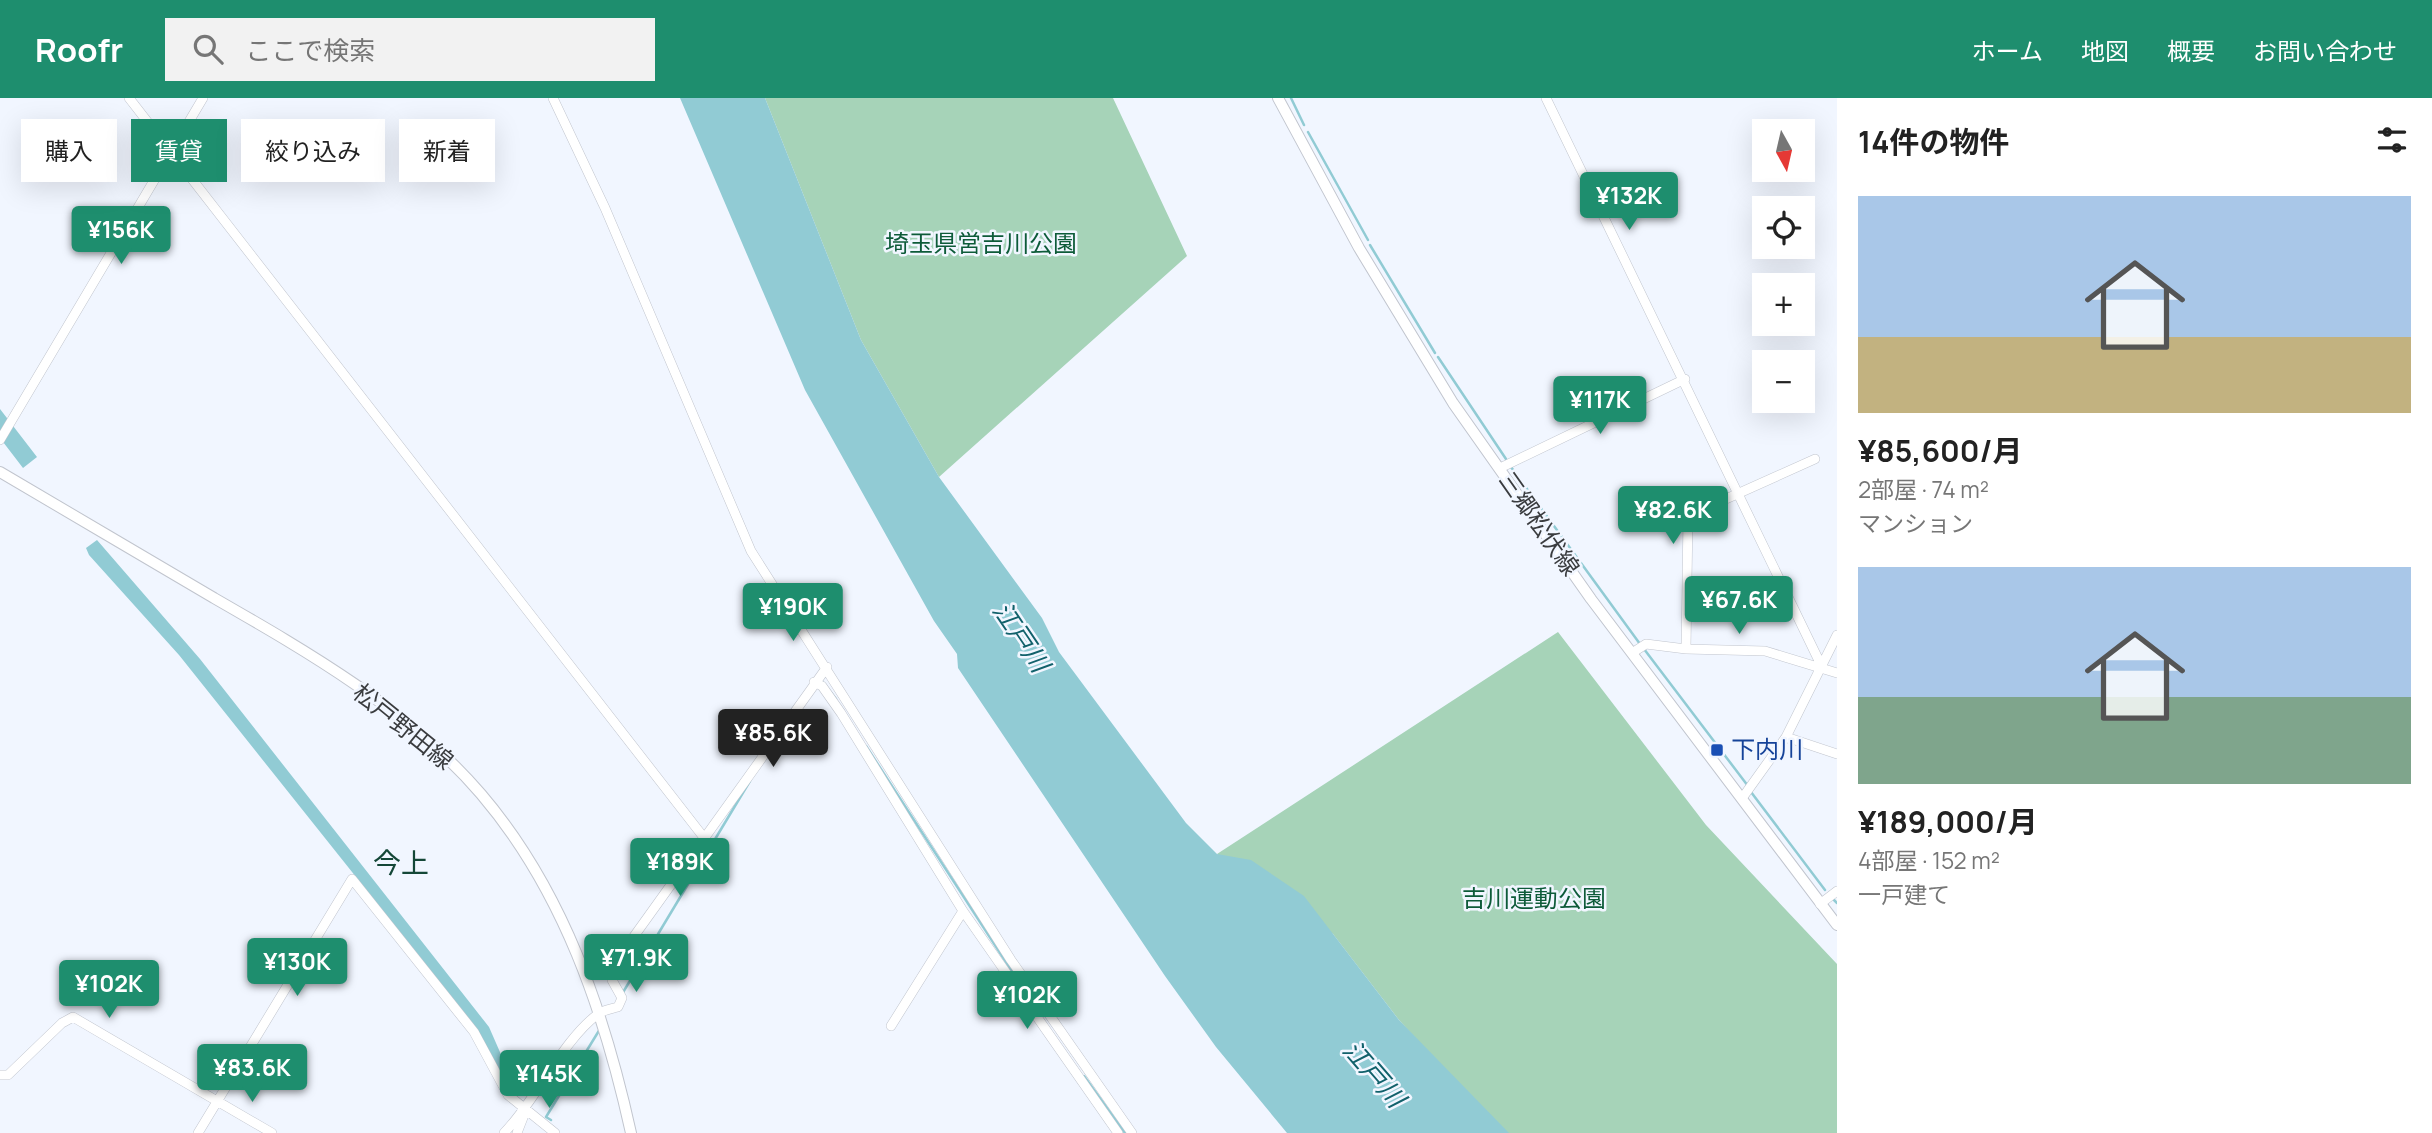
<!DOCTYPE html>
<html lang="ja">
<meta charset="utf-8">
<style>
body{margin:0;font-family:Manrope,"Noto Sans JP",sans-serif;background:#f2f2f2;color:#222;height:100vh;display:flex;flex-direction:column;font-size:26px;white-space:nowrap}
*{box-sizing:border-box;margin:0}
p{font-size:23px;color:#767676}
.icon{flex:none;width:38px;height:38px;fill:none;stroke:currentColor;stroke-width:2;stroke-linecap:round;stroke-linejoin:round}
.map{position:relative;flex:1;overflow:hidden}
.sheet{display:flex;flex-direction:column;background:#fff;width:595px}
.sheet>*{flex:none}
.banner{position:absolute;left:21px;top:21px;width:665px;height:63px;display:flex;gap:14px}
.needle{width:46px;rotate:172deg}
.buttons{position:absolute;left:1752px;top:21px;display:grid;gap:14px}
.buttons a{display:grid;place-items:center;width:63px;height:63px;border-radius:0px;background:#fff;box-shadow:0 7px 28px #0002;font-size:35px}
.price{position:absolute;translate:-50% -60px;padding:0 16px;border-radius:7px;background:#1e8e6e;color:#fff;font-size:23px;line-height:46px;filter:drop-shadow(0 2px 4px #0008)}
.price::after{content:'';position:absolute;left:50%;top:42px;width:21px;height:16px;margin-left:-10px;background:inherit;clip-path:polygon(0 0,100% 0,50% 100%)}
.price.active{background:#222;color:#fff}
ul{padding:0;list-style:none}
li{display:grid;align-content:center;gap:14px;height:371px;padding:0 21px}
li span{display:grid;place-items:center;height:217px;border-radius:0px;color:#555}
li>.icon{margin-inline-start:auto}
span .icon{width:126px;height:126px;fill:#fffc;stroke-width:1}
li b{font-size:30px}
h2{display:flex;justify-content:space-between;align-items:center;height:84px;padding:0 21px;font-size:30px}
.chip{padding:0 24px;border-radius:0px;background:#fff;box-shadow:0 7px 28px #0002;font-size:24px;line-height:63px}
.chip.active{background:#1e8e6e;color:#fff}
header{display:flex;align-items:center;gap:42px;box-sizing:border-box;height:98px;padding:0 35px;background:#1e8e6e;color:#fff}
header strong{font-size:33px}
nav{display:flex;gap:38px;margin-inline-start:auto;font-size:24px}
.search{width:490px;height:63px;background:#f2f2f2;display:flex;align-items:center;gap:18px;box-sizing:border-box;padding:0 24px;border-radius:0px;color:#767676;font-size:26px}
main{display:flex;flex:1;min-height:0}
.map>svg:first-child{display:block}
.green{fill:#a6d3b8}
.water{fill:#91cbd4}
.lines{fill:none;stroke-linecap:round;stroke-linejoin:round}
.stream{stroke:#91cbd4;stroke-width:2.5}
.minor-casing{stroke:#c1c5ce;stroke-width:10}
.major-casing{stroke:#c1c5ce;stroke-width:12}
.minor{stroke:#fff;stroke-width:9}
.major{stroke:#fff;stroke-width:10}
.transit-dot{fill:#1a4fb4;stroke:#f1f6ff;stroke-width:2.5}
.labels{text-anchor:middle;stroke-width:5;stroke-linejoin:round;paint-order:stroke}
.park-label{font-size:24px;fill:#0d5b39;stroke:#f1f6ff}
.street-label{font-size:24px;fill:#3a3c3f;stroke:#f1f6ff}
.transit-label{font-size:24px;fill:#164399;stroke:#f1f6ff;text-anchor:start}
.water-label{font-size:26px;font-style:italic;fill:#11616b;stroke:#f1f6ff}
.quarter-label{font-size:28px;fill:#144737;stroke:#f1f6ff}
</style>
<header>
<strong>Roofr</strong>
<div class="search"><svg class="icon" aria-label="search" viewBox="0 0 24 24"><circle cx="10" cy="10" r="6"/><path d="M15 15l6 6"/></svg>ここで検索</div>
<nav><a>ホーム</a><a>地図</a><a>概要</a><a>お問い合わせ</a></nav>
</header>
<main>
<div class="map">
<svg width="1837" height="1035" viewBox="0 0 1837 1035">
<rect width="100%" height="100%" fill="#f1f6ff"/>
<path class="green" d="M765 0H1113L1187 158 939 379 861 242Z
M1558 534 1706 727 1837 866V1035H1502L1399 922 1333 836 1217 756Z"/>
<path class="water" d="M680 0H765L861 242 939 379 1042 520 1059 554 1186 725 1217 756 1251 762 1304 798 1399 922 1509 1035H1287L1216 949 1165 878 958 570 957 556 934 523 805 292Z
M0 311 37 359 23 370 0 340Z
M97 442 200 561 489 929 514 986 509 991 478 933 427 868 179 557 89 457 86 450Z"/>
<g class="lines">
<path class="stream" d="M1291 0 1304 27
M1308 34 1368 142
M1370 147 1435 255
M1438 259 1506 361
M1511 369 1640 546
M1644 551 1748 688
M821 582 836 601
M866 648 1026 895
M1751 694 1825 792
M1834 802 1837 805
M622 896 750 683
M1084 978 1125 1035
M551 1022 546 1019 600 931"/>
<g class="minor-casing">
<path id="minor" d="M129 0 705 741
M553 0 605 110 751 453 1011 862 1132 1035
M1546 0 1822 569
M0 342 203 0
M1500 370 1685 281
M1686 551 1688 418 1815 361
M1632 555 1646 546 1686 551 1765 553 1837 575
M814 584 822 588 841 615 963 813 1118 1035
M1786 639 1837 656
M1743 699 1786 639 1837 537
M1820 806 1837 793
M891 928 963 813
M0 977H8L62 925 73 919 272 1035
M198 1035 352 781 474 934 508 997 555 1035
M504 1035C538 1000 561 944 598 916 603 912 611 911 618 909L622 900 612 882V869L827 569
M517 1035 524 1017"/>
</g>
<g class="major-casing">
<path id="major" d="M1278 0 1359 150 1453 305 1591 501 1837 827
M0 374C71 416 143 458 214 500 308 554 409 612 481 696 563 792 604 913 631 1035"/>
</g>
<use href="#minor" class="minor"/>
<use href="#major" class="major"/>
</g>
<rect class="transit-dot" x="1710" y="645" width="14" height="14" rx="3.5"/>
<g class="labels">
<g class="park-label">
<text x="981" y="154">埼玉県営吉川公園</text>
<text x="1534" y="809">吉川運動公園</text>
</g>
<g class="street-label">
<text transform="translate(1539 426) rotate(55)" y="8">三郷松伏線</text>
<text transform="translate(403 629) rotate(39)" y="8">松戸野田線</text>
</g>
<g class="transit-label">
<text x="1731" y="660">下内川</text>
</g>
<g class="water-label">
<text transform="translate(1021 539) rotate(56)" y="9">江戸川</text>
<text transform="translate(1374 976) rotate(49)" y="9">江戸川</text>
</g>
<g class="quarter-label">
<text x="401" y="775">今上</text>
</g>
</g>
</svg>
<div class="buttons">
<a><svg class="needle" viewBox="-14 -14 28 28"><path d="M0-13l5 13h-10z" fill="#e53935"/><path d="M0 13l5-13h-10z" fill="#767676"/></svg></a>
<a><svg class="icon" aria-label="locate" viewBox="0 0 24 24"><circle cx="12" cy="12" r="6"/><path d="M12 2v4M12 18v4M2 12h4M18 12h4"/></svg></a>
<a>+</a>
<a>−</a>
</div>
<b class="price" style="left:1629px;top:134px">¥132K</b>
<b class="price" style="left:121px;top:168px">¥156K</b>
<b class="price" style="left:1600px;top:338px">¥117K</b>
<b class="price" style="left:1673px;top:448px">¥82.6K</b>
<b class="price" style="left:1739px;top:538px">¥67.6K</b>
<b class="price" style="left:793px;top:545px">¥190K</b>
<b class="price active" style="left:773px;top:671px">¥85.6K</b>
<b class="price" style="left:680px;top:800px">¥189K</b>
<b class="price" style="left:636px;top:896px">¥71.9K</b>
<b class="price" style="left:297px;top:900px">¥130K</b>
<b class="price" style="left:109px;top:922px">¥102K</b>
<b class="price" style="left:1027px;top:933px">¥102K</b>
<b class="price" style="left:252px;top:1006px">¥83.6K</b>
<b class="price" style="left:549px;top:1012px">¥145K</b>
<div class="banner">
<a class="chip">購入</a>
<a class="chip active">賃貸</a>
<a class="chip">絞り込み</a>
<a class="chip">新着</a>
</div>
</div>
<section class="sheet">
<h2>14件の物件<svg class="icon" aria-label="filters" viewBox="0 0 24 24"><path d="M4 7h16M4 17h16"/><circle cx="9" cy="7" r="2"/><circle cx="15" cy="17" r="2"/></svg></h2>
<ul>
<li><span style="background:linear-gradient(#a9c7e8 65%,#c2b280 0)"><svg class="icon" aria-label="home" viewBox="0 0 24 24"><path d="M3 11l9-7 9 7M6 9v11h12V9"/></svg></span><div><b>¥85,600/月</b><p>2部屋 · 74 m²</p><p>マンション</p></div></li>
<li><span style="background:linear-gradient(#a9c7e8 60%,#7fa58c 0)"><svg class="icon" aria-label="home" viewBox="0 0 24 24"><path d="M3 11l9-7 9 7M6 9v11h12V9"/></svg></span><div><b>¥189,000/月</b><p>4部屋 · 152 m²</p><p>一戸建て</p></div></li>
</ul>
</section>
</main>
